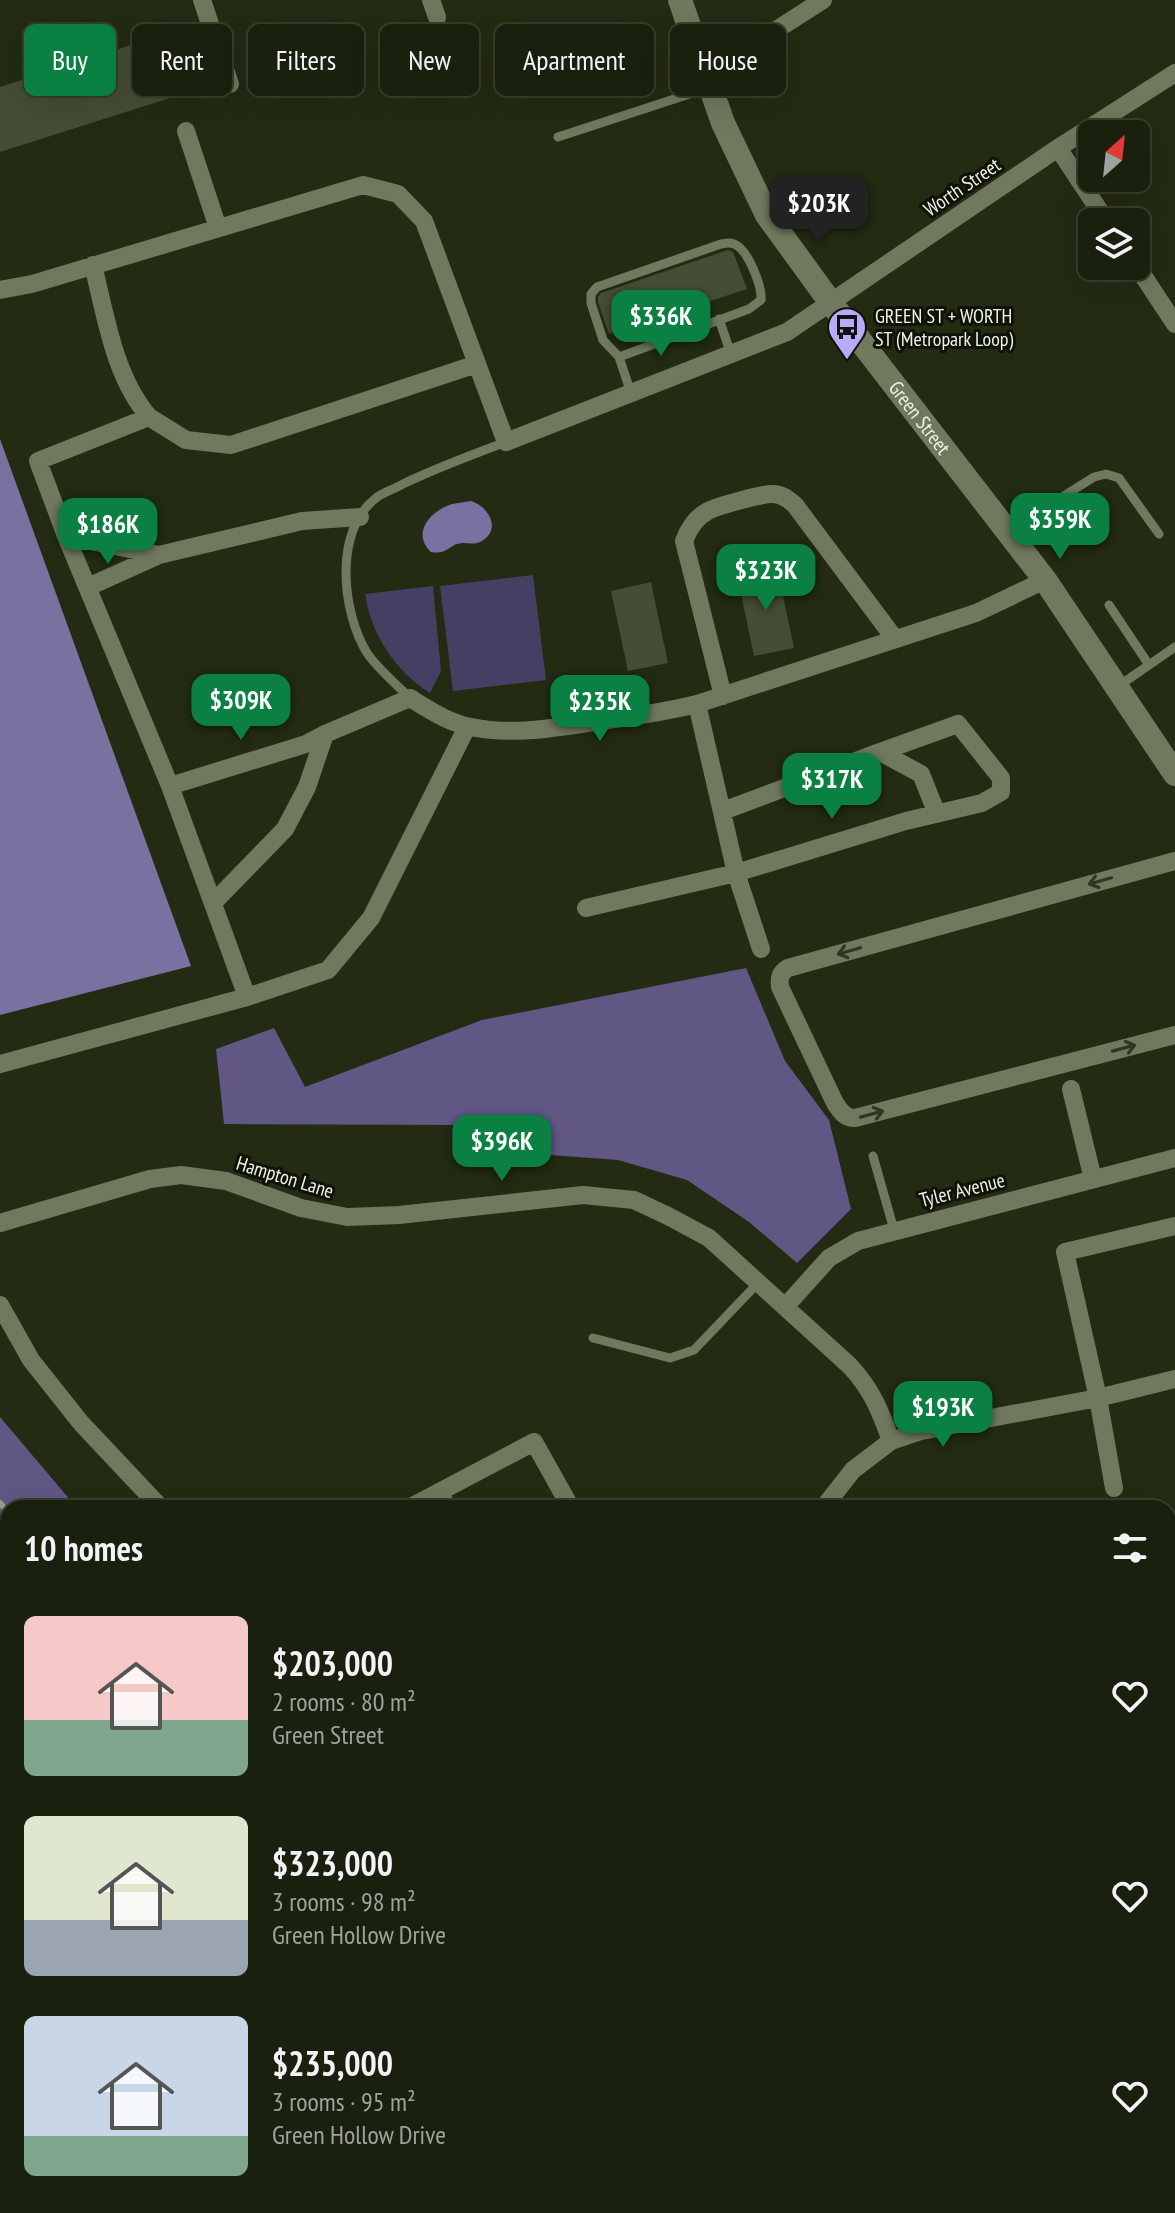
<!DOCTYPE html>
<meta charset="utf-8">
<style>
body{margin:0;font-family:"PT Sans Narrow",sans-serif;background:#232817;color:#f1f3f6;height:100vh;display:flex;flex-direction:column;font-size:30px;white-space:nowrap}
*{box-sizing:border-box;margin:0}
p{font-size:26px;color:#9fa39e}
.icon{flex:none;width:44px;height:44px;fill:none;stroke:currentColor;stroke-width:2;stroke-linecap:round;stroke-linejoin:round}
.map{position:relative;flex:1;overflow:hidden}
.side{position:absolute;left:0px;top:1500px;width:1176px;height:714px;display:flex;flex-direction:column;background:#1a200e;border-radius:24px 24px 0 0;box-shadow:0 8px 32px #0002,0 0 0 2px #383e2e}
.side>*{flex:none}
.hud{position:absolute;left:24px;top:24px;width:1128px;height:72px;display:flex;gap:16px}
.needle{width:52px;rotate:27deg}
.fabs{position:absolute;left:1078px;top:120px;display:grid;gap:16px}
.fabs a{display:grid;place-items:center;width:72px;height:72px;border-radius:12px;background:#1a200e;box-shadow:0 8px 32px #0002,0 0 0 2px #383e2e;font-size:40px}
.price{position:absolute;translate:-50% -68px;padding:0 18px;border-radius:16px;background:#0b8043;color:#fff;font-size:26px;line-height:52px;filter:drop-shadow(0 2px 4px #0008)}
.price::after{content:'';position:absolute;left:50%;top:48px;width:24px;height:18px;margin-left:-12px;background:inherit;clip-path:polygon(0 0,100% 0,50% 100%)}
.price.selected{background:#222;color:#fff}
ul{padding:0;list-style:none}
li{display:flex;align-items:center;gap:24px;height:200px;padding:0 24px}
li span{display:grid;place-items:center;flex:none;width:224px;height:160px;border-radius:12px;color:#555}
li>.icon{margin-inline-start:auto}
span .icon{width:96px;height:96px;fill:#fffc;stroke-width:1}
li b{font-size:34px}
h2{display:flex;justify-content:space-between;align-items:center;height:96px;padding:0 24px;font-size:34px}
.pill{padding:0 28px;border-radius:12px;background:#1a200e;box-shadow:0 8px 32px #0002,0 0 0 2px #383e2e;font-size:28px;line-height:72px}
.pill.selected{background:#0b8043;color:#fff}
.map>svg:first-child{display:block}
.built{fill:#2b3415}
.green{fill:#463f64}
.forest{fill:#605785}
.water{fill:#7971a0}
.building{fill:#454d34}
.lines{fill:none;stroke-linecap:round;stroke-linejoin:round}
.lane{stroke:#70795e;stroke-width:9}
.street{stroke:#70795e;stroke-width:18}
.secondary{stroke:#70795e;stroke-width:24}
.highway{stroke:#9cba54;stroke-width:24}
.rail{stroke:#979d8b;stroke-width:6}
.oneway{stroke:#303626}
.labels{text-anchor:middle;stroke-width:6;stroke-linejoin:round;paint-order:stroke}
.street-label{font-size:20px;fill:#eef3e4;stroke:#0e1208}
.poi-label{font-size:20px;fill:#eef3e4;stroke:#0e1208;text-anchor:start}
</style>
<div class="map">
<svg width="1175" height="2213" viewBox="0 0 1175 2213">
<rect width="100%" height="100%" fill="#232b13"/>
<path class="built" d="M1175 2098V2213H901L899 2206H1168V2100Z"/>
<path class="green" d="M533 575 546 680 453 691 440 586Z
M433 586 441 671 430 693C395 671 371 634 365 594Z"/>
<path class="forest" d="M746 968 785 1061 829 1120 851 1209 797 1263 749 1222 687 1180 618 1160 537 1154 463 1125 224 1124 216 1049 274 1028 305 1087 482 1020Z
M0 1417 77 1508H8V1600L0 1590Z"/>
<path class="water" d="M0 439 191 966 0 1015Z
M471 501C488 506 502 529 482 541 475 545 469 543 462 543 449 544 448 555 431 552 411 533 430 511 452 504 458 503 465 502 471 501Z"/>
<path class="building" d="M166 25 167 29 174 26 195 90 0 152V87L134 44 132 36Z
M728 250 733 252 747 289 609 334 598 302V297L601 293Z
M777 567 794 648 754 656 737 575Z
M651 582 668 663 628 671 611 591Z"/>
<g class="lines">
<path class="lane" d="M558 137 708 88
M719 319 731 354
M619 357 603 340 591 303V294L597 287 721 244C726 243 730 242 734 244 748 249 762 286 761 300L749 309 619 357 631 393
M1010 530 1094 477 1106 474 1119 478 1159 534
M1109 605 1149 665
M1120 685 1175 647
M410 698C396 684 378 669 367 653 342 612 333 531 376 498 383 492 395 489 403 484 436 468 471 455 506 442
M873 1156 894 1230
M593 1338 670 1358 694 1350 758 1283
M444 1491 453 1508
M0 1630 8 1639
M0 1671 8 1664
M0 2064 8 2063
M0 2207 8 2205"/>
<path class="street" d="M202 0 230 84
M431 0 437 17
M706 75 823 0
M186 131 218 228
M1058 148 1107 222
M93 265C106 317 114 376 149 417
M1136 265 1175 324
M0 290 32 284 363 185 398 194 424 221 506 442 787 332 1058 148 1175 73
M66 536 159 555
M88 587 159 555 302 521 360 517
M723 696 684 541C689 528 696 517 708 511 717 506 762 494 772 494 782 494 788 499 795 505L895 639
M697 704 736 873 761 949
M170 786 306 744 325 734
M723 811 880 752 921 774 937 814
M1175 861 788 968C780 973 779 977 780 987L835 1103C841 1112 845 1118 855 1118L1175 1035
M213 903 285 829 307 787 325 734 410 698C428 709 449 723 471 727 509 735 549 729 587 723 624 718 661 713 697 704L976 613 1045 580
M586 908 736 873 906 821 982 803 1001 792V778L958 724 880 752
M247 997 170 786 66 536 38 461 149 417 186 440 231 445 477 364
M0 1064 247 997 328 970 371 918 467 727
M1071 1089 1093 1179
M0 1223 150 1179 181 1175 226 1181 301 1208 347 1217 399 1215 583 1195 634 1200 668 1216 709 1238 850 1366C872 1390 880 1410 891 1441
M0 1305 31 1360 81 1423 161 1508
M785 1307 829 1258 858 1241 1175 1158
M1114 1488 1098 1398 1065 1252 1175 1226
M409 1508 534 1442 571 1508
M823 1508 853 1470 891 1441 921 1431 1098 1398 1175 1379
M1168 1622 1175 1620
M1168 1866 1175 1864
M0 1906 8 1915
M230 2206 233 2213"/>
<g class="secondary">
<path id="s1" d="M680 0 723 123 767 215 831 303 1045 580 1175 774"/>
<path d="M1091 2206 1092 2213"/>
</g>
<path class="highway" d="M1168 1970 1175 1967
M1168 2067 1175 2065
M615 2213 631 2206
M743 2213 763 2206"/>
<path class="rail" d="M0 1503 8 1512
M614 2206 620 2213"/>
</g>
<defs><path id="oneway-shaft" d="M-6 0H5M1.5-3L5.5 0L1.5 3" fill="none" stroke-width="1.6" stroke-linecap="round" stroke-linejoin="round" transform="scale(2)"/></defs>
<g class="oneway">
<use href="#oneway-shaft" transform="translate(1100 881) rotate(164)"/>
<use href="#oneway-shaft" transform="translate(849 951) rotate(164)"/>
<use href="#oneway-shaft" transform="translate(1124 1048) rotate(-15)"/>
<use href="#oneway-shaft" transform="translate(872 1114) rotate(-15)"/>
</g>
<defs>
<g id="bus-pin" transform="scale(2)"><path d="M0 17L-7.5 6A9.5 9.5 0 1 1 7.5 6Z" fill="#b9abf7" stroke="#0e1208"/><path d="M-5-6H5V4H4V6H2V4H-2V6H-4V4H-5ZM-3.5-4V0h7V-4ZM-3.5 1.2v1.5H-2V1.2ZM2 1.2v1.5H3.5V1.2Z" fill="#111"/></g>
</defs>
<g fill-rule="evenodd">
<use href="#bus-pin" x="847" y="327"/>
</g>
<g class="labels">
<g class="street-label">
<text transform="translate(962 187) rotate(-34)" y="7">Worth Street</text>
<text dy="7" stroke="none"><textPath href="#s1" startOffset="486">Green Street</textPath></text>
<text transform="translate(285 1177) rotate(17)" y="7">Hampton Lane</text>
<text transform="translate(962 1190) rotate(-14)" y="7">Tyler Avenue</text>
</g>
<g class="poi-label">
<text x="875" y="323">GREEN ST + WORTH<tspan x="875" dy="23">ST (Metropark Loop)</tspan></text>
</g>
</g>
</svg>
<div class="fabs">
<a><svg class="needle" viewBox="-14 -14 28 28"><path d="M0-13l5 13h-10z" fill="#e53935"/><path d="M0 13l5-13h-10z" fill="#9fa39e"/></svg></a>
<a><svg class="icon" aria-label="layers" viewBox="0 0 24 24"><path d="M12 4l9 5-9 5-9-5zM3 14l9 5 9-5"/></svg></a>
</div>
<b class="price selected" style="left:819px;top:245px">$203K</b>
<b class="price" style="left:661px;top:358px">$336K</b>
<b class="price" style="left:1060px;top:561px">$359K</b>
<b class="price" style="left:108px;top:566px">$186K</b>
<b class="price" style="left:766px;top:612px">$323K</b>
<b class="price" style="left:241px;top:742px">$309K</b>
<b class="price" style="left:600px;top:743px">$235K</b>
<b class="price" style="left:832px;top:821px">$317K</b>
<b class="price" style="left:502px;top:1183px">$396K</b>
<b class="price" style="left:943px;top:1449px">$193K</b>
<div class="hud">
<a class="pill selected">Buy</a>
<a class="pill">Rent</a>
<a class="pill">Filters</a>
<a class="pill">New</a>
<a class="pill">Apartment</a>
<a class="pill">House</a>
</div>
<section class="side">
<h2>10 homes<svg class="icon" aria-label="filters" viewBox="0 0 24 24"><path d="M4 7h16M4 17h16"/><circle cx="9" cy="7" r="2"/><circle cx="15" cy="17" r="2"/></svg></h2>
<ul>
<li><span style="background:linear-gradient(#f6c9c9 65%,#7fa58c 0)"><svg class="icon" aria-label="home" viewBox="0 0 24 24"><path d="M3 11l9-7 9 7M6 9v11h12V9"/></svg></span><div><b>$203,000</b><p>2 rooms · 80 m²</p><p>Green Street</p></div><svg class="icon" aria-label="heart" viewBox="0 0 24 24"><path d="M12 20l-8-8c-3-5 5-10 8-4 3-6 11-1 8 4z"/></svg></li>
<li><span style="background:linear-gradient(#dfe7d0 65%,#9aa5b1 0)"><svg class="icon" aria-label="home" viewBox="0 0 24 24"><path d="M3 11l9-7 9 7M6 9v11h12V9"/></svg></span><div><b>$323,000</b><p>3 rooms · 98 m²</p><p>Green Hollow Drive</p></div><svg class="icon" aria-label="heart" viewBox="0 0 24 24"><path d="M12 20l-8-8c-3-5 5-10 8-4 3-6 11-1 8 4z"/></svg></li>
<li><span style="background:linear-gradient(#c9d6e8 75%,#7fa58c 0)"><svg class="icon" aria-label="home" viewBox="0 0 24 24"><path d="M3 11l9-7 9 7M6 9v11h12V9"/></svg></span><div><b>$235,000</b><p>3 rooms · 95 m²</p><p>Green Hollow Drive</p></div><svg class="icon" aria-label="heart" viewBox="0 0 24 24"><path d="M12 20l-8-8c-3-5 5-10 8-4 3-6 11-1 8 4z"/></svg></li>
</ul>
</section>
</div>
